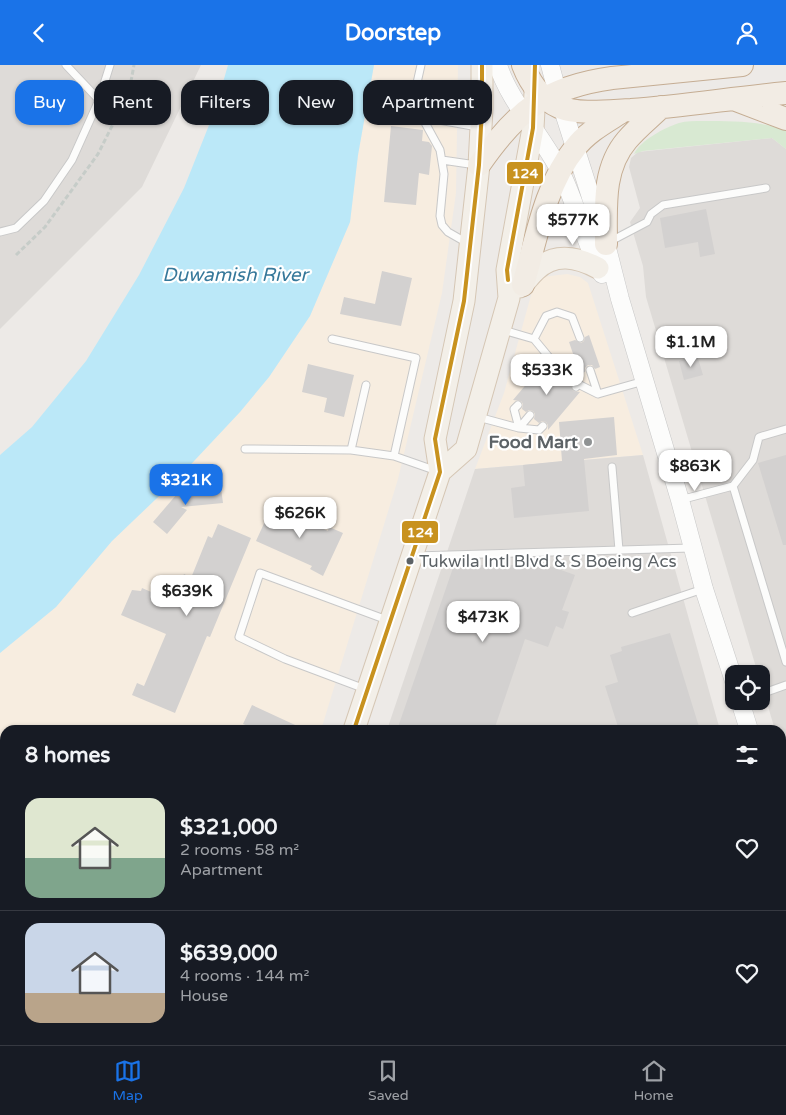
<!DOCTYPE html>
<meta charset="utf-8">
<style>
body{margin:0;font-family:"Varela Round",sans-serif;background:#242831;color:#f1f3f6;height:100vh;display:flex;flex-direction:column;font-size:19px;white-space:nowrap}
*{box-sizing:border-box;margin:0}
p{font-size:16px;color:#9ea1a6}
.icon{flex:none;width:28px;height:28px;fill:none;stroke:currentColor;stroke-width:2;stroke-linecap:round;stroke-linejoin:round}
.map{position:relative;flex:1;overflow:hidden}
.side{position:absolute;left:0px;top:660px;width:786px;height:320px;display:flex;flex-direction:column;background:#171b24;border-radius:15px 15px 0 0;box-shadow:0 1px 4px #0004}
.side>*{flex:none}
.guide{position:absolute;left:15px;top:15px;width:500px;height:45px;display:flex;gap:10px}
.fabs{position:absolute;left:725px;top:600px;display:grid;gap:10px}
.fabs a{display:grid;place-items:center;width:45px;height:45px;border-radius:10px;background:#171b24;box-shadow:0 1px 4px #0004;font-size:25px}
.price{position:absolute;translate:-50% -42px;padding:0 11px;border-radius:10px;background:#fff;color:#222;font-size:16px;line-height:32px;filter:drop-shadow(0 1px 2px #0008)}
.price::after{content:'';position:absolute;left:50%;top:30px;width:15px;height:11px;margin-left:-8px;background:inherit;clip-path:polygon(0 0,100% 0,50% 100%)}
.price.current{background:#1a73e8;color:#fff}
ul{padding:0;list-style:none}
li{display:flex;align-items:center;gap:15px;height:125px;padding:0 25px}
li+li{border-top:1px solid #363941}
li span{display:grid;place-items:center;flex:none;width:140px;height:100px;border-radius:15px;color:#555}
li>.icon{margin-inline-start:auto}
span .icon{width:60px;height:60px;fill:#fffc;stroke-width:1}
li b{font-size:21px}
h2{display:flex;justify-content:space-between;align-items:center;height:60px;padding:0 25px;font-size:21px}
.tag{padding:0 18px;border-radius:15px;background:#171b24;box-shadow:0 1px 4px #0004;font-size:18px;line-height:45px}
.tag.current{background:#1a73e8;color:#fff}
header{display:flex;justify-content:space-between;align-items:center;height:65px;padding:0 25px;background:#1a73e8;color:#fff;font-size:22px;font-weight:700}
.dock{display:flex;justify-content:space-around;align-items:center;height:70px;border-top:1px solid #363941;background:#171b24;font-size:14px;color:#9ea1a6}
.dock a{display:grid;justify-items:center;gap:2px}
.dock .current{color:#1a73e8}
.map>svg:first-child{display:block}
.commercial{fill:#f7ede0}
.industrial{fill:#dedbd8}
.green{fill:#d8e9d2}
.water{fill:#bbe8f8}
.building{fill:#d3d1d0}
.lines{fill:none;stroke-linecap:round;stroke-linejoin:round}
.service-casing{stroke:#c8c8c8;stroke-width:9}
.tertiary-casing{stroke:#c8c8c8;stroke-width:19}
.primary-casing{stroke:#d5c6b4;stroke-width:23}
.trunk-casing{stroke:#c5ad93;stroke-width:24}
.path{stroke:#c6ccc8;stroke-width:3;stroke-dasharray:5 2.5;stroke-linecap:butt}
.service{stroke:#fcfcfb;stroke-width:7}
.tertiary{stroke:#fcfcfb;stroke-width:18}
.primary{stroke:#f3efe8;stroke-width:21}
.trunk{stroke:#f2ece4;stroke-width:22}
.bus-1-casing{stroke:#fff;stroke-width:8}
.bus-1{stroke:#c8921f;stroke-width:4}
.poi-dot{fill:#8f9293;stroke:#fff;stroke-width:2}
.bus-dot{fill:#5c6266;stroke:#fff;stroke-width:2}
.labels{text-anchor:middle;stroke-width:4.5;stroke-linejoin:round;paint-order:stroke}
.bus-label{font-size:17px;fill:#5c6266;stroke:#fff;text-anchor:start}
.poi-label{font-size:18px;font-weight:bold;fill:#5c6266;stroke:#fff;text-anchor:end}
.water-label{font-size:19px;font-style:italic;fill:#36789a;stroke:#fff}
.line-badge{stroke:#fff;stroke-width:2}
.badge-label{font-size:14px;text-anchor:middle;font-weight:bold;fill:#fff}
</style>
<header><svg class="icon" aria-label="back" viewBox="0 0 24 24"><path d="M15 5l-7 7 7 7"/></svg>Doorstep<svg class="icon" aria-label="person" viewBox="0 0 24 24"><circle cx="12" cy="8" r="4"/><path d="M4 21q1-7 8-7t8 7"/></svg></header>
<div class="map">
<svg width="786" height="980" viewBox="0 0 786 980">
<rect width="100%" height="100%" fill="#edeae7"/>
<path class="commercial" d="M374 0H458L456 128 442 228 398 414 321 665H5V832L0 829V588L56 542 112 476 179 412 240 347 269 312 310 251 350 157 358 90Z
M567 209 580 212 588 218 643 390 475 404 504 328 533 223 542 212Z"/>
<path class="industrial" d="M0 0H201L142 122 0 264Z
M772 73 786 84V702L781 686V665H775L761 618V609H758L646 232 643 201 630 157 640 143 629 102 631 93 638 87Z
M643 390 720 665H387L475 404Z
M781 881 786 898V980H280L282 975H781Z"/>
<path class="green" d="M703 56C732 56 759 56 786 65V84L772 73 643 86 634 89C641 75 664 63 679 58 686 56 695 56 703 56Z"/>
<path class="water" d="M228 0H374L358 90 350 157 310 251 269 312 240 347 179 412 112 476 56 542 0 588V390L32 362 86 296 139 210 184 123 215 45Z"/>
<path class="building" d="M391 61 423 65 422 76 429 77 432 81 429 110 419 108 416 140 384 137Z
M706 144 715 189 700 192 698 177 665 183 660 153Z
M382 206 412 213 401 261 340 249 344 232 375 239Z
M589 270 600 302 595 304 592 300H588L585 303V307L580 309 569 277 575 275 581 278 584 276 585 272Z
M697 290 703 310 684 315 679 296Z
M545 297 546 305 550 306 554 305 571 320 573 326 580 327 548 365V360L546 357 542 356 539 358 534 354 535 349 533 346 529 345 526 347 522 344 523 339 521 336 513 335Z
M308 299 354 310 344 352 324 347 327 333 302 327Z
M614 352 617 390 584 394 589 446 514 453 511 423 525 421 523 400 562 396 559 357Z
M786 390V480H783L758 398Z
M221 423 223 438 181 442 187 445 167 469 153 457 177 429Z
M272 441 328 466 329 462 343 468 323 511 310 504 312 501 256 476Z
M218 459 251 473 210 572 207 571 175 648 132 630 137 618 144 621 166 569 121 550 132 525 141 526 142 523 172 536 184 509 191 513 208 471 212 473Z
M454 500H547L575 510 562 545 569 547 563 564 556 561 548 582 525 574 494 665H397Z
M670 568 700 665H619L605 621 618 617 610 590 622 586 621 582Z
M252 640 306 665H257L243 659Z"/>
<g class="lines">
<g class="service-casing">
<path id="service" d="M66 0 99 35
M421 0 417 18V43L440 85 444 109 440 151 442 160 448 167 469 179
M422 52 478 62
M442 95 476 100
M0 167 16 163 44 136 72 95 99 35 110 0
M609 177 647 157 651 149 663 140 766 123
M503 265 534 274 553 297
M332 274 416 293 394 391
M534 274 546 251 557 247 572 252 580 273
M550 301 553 297 578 319 576 322
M590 305 598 329
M578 319 598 329 644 316
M366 320 351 385 394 391 437 406
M518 340 514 344 519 363 530 350
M478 352 519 363 539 365 543 361
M786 364 759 372 753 395 733 421 786 597
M245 384 351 385
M612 402 619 485
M680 435 733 421
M415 491 691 483
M632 548 703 524
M365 624 285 594 239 572 260 508 387 555
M761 629 786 620
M781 942H786"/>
</g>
<g class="tertiary-casing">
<path id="tertiary" d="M498 0C509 36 543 72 560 106 577 139 584 177 602 209
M550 0 557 26 606 179 620 234 680 435 704 524 734 616
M740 636 749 665
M781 774 786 789"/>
</g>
<g class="primary-casing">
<path id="primary" d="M520 222C526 217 530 210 536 205 555 187 577 192 598 203
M440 407 466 384 509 233 507 205 533 63 535 27
M354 665 440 407 435 374 464 236 479 100 482 43V0
M250 980 251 975"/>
</g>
<g class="trunk-casing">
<path id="trunk" d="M523 0C530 18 541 34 559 42 579 50 609 46 631 45 683 41 734 33 786 28
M736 35 786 54
M479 100C516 46 546 22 612 13L742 0
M606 179C606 143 602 104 627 75 637 63 650 53 661 42
M523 220C536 175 545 120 575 83 587 67 606 57 623 46"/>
</g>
<path class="path" d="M16 190 45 162 98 89 129 27 134 0
M781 970 786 967"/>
<use href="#service" class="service"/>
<use href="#tertiary" class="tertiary"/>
<use href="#primary" class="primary"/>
<use href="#trunk" class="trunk"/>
<g class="bus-1-casing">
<path id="bus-1" d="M508 215 507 205 533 63 535 0
M354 665 440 407 435 374 464 236 479 100 482 43V0"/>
</g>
<use href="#bus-1" class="bus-1"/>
</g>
<circle class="poi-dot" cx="588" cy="377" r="5"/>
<circle class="bus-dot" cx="410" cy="496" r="4.5"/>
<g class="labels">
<g class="bus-label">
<text x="419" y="502">Tukwila Intl Blvd &amp; S Boeing Acs</text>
</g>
<g class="poi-label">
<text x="578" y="383">Food Mart</text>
</g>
<g class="water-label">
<text x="235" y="216">Duwamish River</text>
</g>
</g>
<g class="line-badge">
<rect x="506" y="96" width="38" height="24" rx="5" fill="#c8921f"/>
<rect x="401" y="455" width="38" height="24" rx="5" fill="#c8921f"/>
</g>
<g class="badge-label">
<text x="525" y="113">124</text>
<text x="420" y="472">124</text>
</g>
</svg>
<div class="fabs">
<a><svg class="icon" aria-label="locate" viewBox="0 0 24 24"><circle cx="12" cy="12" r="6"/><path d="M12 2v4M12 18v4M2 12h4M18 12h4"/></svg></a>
</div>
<b class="price" style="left:573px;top:181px">$577K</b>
<b class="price" style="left:691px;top:303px">$1.1M</b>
<b class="price" style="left:547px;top:331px">$533K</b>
<b class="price" style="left:695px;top:427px">$863K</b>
<b class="price current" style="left:186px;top:441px">$321K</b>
<b class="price" style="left:300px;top:474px">$626K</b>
<b class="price" style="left:187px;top:552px">$639K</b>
<b class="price" style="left:483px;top:578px">$473K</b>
<div class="guide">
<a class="tag current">Buy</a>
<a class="tag">Rent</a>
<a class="tag">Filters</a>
<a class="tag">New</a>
<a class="tag">Apartment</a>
</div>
<section class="side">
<h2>8 homes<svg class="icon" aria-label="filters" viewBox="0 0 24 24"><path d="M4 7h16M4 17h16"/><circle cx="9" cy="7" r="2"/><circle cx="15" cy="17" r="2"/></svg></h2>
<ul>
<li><span style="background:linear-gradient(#dfe7d0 60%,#7fa58c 0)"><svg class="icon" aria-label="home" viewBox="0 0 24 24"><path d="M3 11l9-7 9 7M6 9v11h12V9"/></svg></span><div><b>$321,000</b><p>2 rooms · 58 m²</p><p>Apartment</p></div><svg class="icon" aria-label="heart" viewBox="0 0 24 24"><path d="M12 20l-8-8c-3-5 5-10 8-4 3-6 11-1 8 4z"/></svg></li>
<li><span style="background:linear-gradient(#c9d6e8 70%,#b9a48a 0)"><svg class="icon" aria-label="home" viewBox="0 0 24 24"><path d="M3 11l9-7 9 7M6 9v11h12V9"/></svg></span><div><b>$639,000</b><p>4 rooms · 144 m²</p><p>House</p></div><svg class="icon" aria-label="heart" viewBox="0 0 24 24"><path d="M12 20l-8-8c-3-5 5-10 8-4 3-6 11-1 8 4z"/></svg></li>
</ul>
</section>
</div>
<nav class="dock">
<a class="current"><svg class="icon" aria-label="map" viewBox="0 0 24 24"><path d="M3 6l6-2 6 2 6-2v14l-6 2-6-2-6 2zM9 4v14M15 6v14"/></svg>Map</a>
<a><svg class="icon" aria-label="saved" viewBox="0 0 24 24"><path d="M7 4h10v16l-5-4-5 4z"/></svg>Saved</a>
<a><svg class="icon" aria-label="home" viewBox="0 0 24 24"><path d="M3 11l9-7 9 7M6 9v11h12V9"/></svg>Home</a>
</nav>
